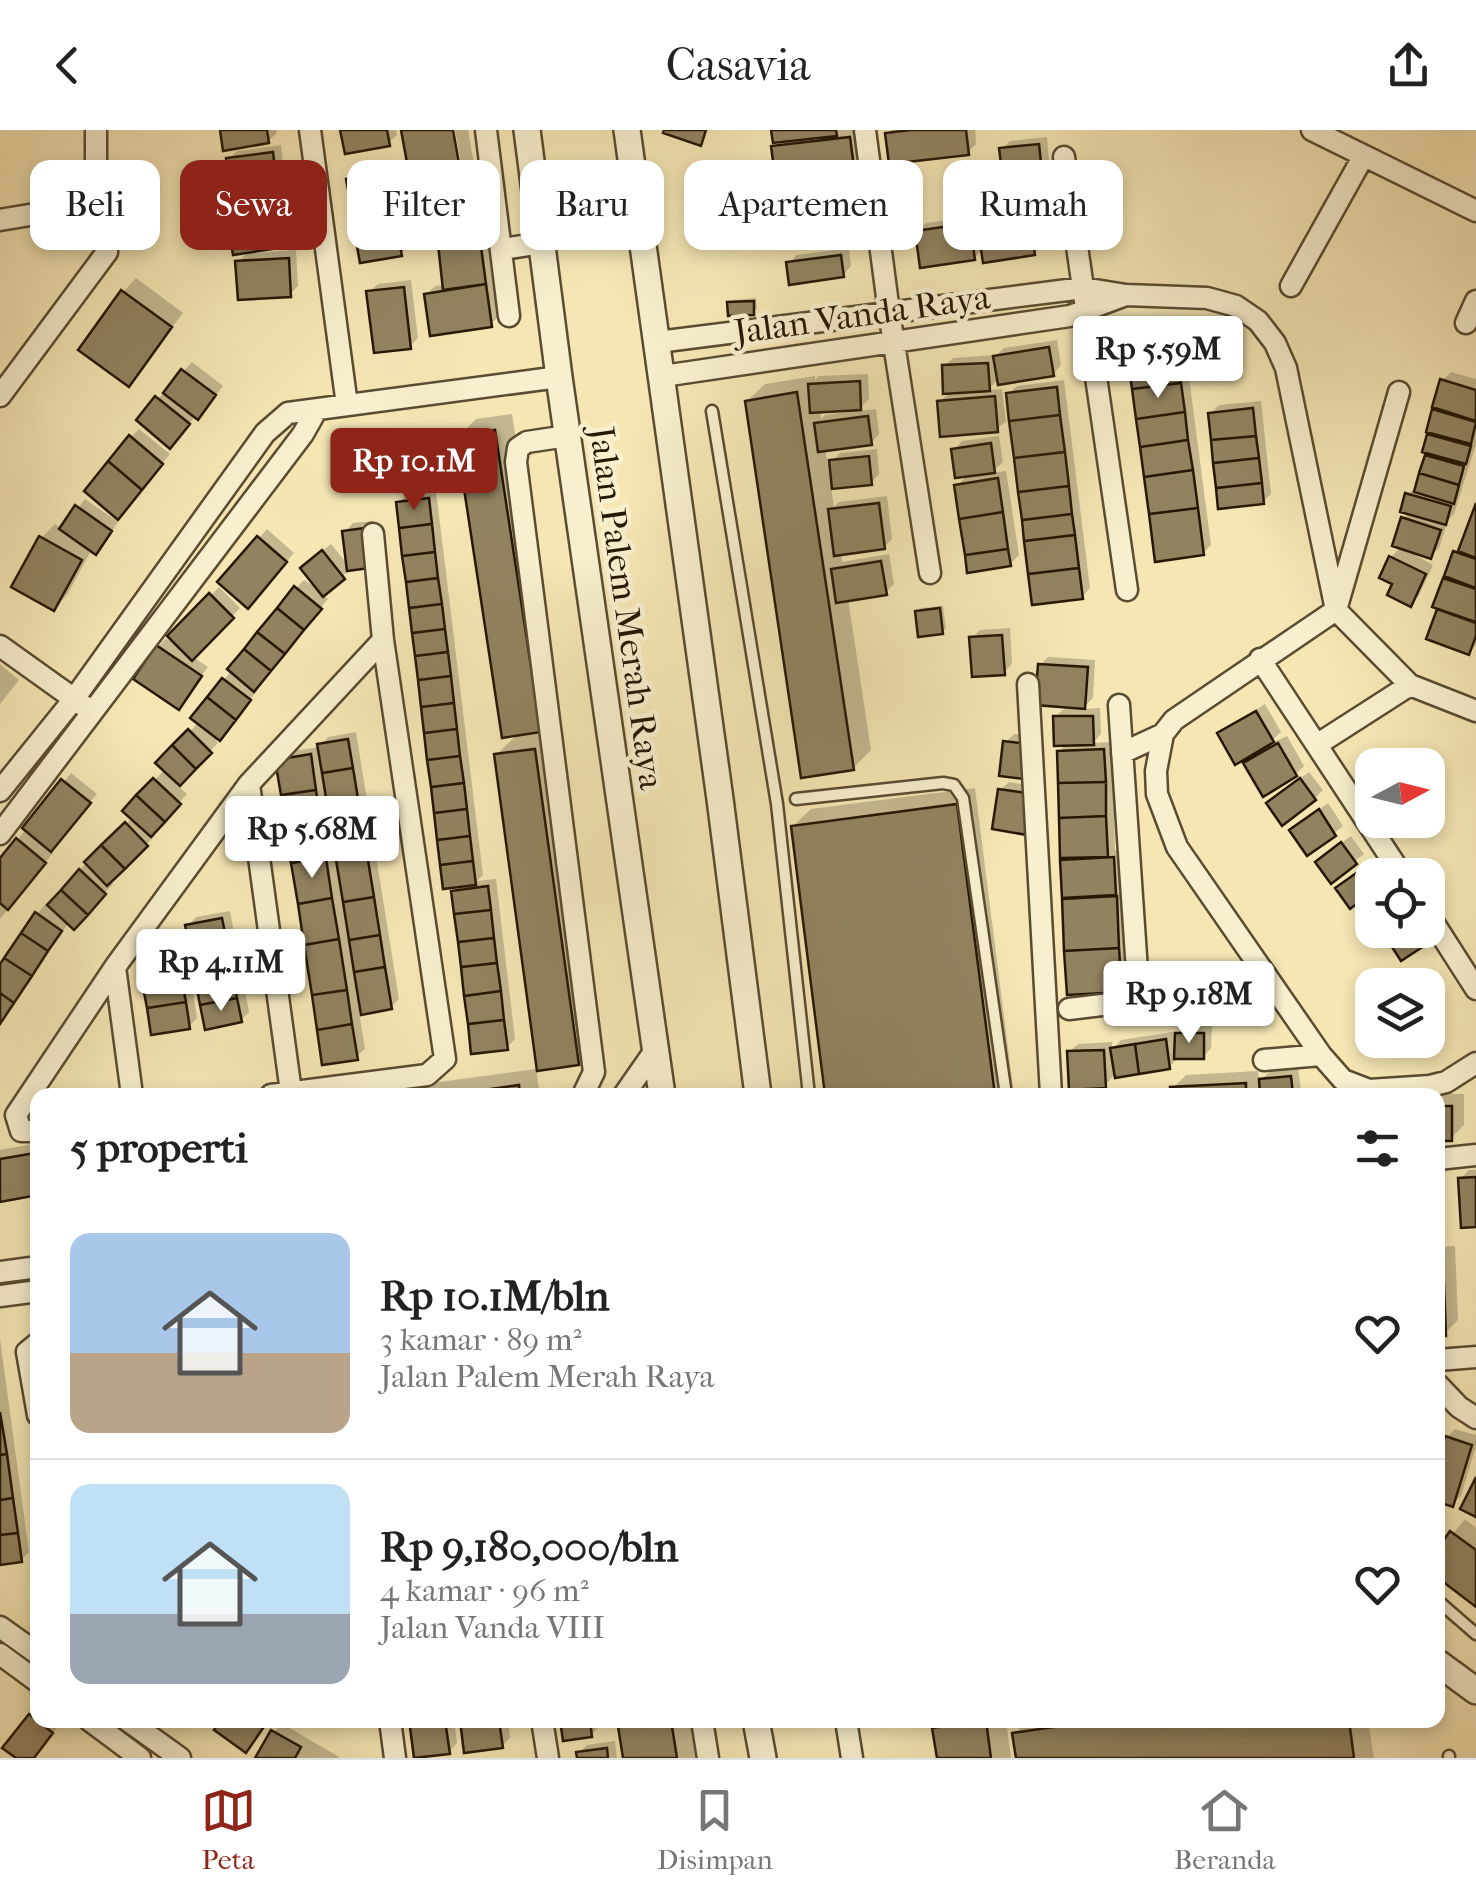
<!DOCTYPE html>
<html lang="id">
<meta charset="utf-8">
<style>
body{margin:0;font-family:"IM FELL French Canon",serif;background:#f2f2f2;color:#222;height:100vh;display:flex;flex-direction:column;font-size:38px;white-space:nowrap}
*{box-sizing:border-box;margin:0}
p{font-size:32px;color:#767676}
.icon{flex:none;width:55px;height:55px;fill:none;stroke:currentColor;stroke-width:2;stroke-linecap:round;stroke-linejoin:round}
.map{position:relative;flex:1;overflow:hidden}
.sheet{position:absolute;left:30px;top:958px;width:1415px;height:640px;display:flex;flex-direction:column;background:#fff;border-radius:20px;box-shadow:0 5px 15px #0003}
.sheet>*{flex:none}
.hud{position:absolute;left:30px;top:30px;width:1418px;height:90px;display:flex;gap:20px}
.needle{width:65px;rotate:83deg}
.buttons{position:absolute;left:1355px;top:618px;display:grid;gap:20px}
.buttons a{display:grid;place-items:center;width:90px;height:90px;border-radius:20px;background:#fff;box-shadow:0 5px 15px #0003;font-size:50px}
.price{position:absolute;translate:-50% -85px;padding:0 22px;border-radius:10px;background:#fff;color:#222;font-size:32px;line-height:65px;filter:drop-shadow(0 2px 5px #0008)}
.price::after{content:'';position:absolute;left:50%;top:60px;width:30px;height:22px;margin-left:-15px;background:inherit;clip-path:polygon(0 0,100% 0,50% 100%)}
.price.current{background:#8f2418;color:#fff}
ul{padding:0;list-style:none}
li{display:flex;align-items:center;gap:30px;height:250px;padding:0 40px}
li+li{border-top:2px solid #e0e0e0}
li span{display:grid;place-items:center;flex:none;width:280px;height:200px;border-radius:20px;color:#555}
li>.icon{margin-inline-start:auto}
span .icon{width:120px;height:120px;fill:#fffc;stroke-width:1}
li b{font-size:42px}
h2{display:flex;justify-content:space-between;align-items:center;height:120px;padding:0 40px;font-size:42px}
.tag{padding:0 35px;border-radius:20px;background:#fff;box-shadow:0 5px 15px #0003;font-size:35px;line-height:90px}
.tag.current{background:#8f2418;color:#fff}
header{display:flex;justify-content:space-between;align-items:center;height:130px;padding:0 40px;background:#fff;font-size:45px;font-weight:600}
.tab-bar{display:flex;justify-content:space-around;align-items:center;height:140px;border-top:2px solid #e0e0e0;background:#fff;font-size:28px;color:#767676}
.tab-bar a{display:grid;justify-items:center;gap:5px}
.tab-bar .current{color:#8f2418}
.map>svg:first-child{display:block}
.shadow{fill:#0003;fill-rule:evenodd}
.building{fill:#928360;stroke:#261805;stroke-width:2.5}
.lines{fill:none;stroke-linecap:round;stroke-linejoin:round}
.service-casing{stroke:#5a4c31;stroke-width:15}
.minor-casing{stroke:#5a4c31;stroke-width:25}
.tertiary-casing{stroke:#5a4c31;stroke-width:30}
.service{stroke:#f8efce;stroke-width:10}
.minor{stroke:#f8efce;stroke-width:20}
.tertiary{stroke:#f8efce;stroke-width:25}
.labels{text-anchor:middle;stroke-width:9;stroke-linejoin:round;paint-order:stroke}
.street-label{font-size:35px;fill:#261805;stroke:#f8efce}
</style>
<header><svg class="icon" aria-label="back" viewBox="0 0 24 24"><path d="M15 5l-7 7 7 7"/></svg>Casavia<svg class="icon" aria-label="share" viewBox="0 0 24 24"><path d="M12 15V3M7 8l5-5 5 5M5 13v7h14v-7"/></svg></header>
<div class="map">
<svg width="1476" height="1628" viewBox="0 0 1476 1628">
<rect width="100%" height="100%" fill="#f5e6b4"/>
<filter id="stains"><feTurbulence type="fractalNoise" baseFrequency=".002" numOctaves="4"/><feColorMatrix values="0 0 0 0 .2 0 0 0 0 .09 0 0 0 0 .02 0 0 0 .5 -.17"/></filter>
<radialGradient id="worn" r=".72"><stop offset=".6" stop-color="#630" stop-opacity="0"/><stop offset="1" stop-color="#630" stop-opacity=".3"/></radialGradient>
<path class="shadow" d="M223 0H276L277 3 268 11Z
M343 0H396L397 5 388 13Z
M404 0H450L467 91H472L455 0H468L483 85 470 98Z
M774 0H864L867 30 854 43 774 17 781 10Z
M892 0H975L976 14 968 22 888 4Z
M1047 7 1050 41 1042 49 1002 19 1010 11Z
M281 15 286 62 278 71 229 29 237 21Z
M395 35 402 73 393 82 349 49 358 41Z
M288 74 293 106 285 114 256 119V123L296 120 298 156 290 164 238 132 250 120 230 90 238 82Z
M403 85 409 115 401 124 356 101 365 92Z
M978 86 981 107 990 98 1039 90 1042 115 1034 123 983 119 974 128 917 102 926 93Z
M488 102 499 186 490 195 426 165 435 156 445 155 440 115 449 107Z
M849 118 851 136 843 145 789 133 797 125Z
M136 148 183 183 129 253 123 162Z
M411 150 418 208 410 216 369 162 378 154Z
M756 168 757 179 753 182 729 173 733 170Z
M1182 194 1211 415 1203 423 1128 208 1136 200Z
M1057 210 1061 235 1053 244 999 248 988 260 1002 259 1006 291 997 299 940 272 951 261 944 236 953 228 997 225 1004 218Z
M192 232 223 256 206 278 196 285 178 307 139 290Z
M1451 242 1476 249V314L1454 384 1448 390 1439 418 1430 426 1404 388 1410 382 1408 364 1418 356 1428 322 1425 321 1443 250Z
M868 244 869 269 857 281 876 279 879 304 871 313 825 318 828 335 840 323 877 319 879 344 871 353 831 357 834 377 839 372 887 366 892 409 884 417 841 422 842 432 889 424 894 454 885 463 848 469 871 620 853 638 747 271 765 254 815 246V250L819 246ZM846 278 847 282 825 285 821 289 820 280Z
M1064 250 1090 458 1082 467 1009 264 1017 256Z
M1261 271 1271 364 1263 372 1210 284 1219 275Z
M512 284 557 581 534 604 553 602 596 915 578 933 496 625 519 603 458 307 476 289Z
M139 299 170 324 126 378 131 307Z
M999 306 1003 332 991 343 1006 341 1019 425 1010 434 957 356 969 344 954 320 962 311Z
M436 361 483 745 477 751 496 749 515 909 507 917 454 761 461 755 398 373 407 365Z
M85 369 118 392 104 413 96 421 92 419 67 465 54 478 41 408 55 394 62 399Z
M1476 382V515L1468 522 1429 508 1440 477 1445 449Z
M373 391 378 427 353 437 322 464 328 469 254 558 257 561 216 611 218 613 177 655 187 664 152 703 155 706 109 751 113 754 74 796 69 792 0 894V839L37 784 45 775 48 777 87 732 133 687 126 681 165 639 159 633 199 592 194 588 296 458 304 450 320 460 311 430 331 414 349 436 345 402 353 393Z
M267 399 294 423 256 467 221 452Z
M1401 417 1433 435 1419 465 1411 474 1396 453 1391 427Z
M219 457 240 478 193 527 208 537 178 577 158 517 166 508 177 516 179 514 171 506Z
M943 476 946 498 942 502 918 482 921 478Z
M1010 498 1012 534 1004 542 972 508 980 500Z
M1048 527 1095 530 1093 568 1082 579 1100 578 1101 604 1093 613 1112 612 1115 720H1122L1129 851 1121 859 1064 770 1070 765 1062 731 1066 727 1059 622 1067 613 1055 587 1068 575 1040 535Z
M0 534 19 550 0 574Z
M1265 574 1281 602 1266 616 1287 606 1304 636 1296 644 1246 634 1261 619 1220 604Z
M356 602 399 869 391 877 359 882 365 919 356 927 278 631 286 622 320 617 328 607Z
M1014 604 1037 607 1033 638 1006 612Z
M1309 642 1323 660 1315 668 1277 665Z
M71 643 97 664 49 721 53 723 0 789V732Z
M1009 652 1040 657 1026 702 1000 660Z
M975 658 1014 965H828L793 696 811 679Z
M1328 673 1343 696 1308 723 1292 700Z
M1351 706 1364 724 1331 750 1326 724Z
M1371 732 1380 745H1372V759L1350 776 1346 750Z
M230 781 249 882 241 890 188 796 196 787Z
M1394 800H1426L1430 806 1422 814Z
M184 809 197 888 189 896 140 823 148 815Z
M1186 895 1212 896 1211 918 1203 927 1177 929 1169 937 1113 946 1105 956 1069 922 1078 914 1112 912V920L1121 910 1173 902 1174 907Z
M1298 938 1301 959 1295 965H1173V958L1186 945 1258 941 1259 952 1270 941Z
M536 939 540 965H342Z
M1346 959 1347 965H1322L1326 961Z
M1383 963 1464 964V995L1451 1008H1438V965H1381Z
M38 1013V1063L0 1070V1020Z
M1469 1040H1476V1095L1460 1049Z
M1455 1116 1458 1190 1444 1204H1438V1117Z
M0 1209 29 1422 21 1430 0 1433Z
M1455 1299 1476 1305V1316L1461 1366 1452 1374 1438 1370V1339L1447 1307Z
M1465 1389 1476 1398V1474L1438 1445V1422Z
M38 1578V1590H55L60 1594 33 1628H20L30 1585Z
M203 1590H269L246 1620Z
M411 1590H454L457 1613 449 1622Z
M462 1590H508L510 1608 502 1616Z
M562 1590H599L600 1596 591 1605Z
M620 1590H691L697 1628H626Z
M944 1590H1006L1011 1628H939L935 1599Z
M1029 1590H1368L1374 1628H1018L1014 1604Z
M281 1593 339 1627 338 1628H257Z
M615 1611 617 1628H580L579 1623 587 1615Z"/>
<path class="building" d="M220 0H267L269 13 223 21Z
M340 0H387L390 16 345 24Z
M401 0H453L471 100 421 109Z
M664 0H706L701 16 663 3Z
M771 0H836L837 6 773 13Z
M911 0H966L969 25 889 34 885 3Z
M850 7 855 45 776 54 771 16Z
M1039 14 1043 52 1013 55 1012 48 1003 50 999 18Z
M273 22 279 73 232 79 226 28Z
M387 42 395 84 354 91 346 49Z
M280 81 286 117 233 125 227 90Z
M395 92 402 126 360 133 354 100Z
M970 93 975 130 920 138 915 101Z
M1031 97 1035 125 983 133 979 106Z
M480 109 486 154 443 160 438 114Z
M841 125 844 147 789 155 786 132Z
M289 128 291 167 238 170 235 131Z
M486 154 492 197 430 206 424 164Z
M404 157 411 219 374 223 366 161Z
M121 160 172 197 129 257 78 220Z
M754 171V185L728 186 727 172Z
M1174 201 1181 253 1132 259 1125 207Z
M1049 217 1054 246 998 255 993 226Z
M988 233 990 261 943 264 942 235Z
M181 239 216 265 198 290 163 263Z
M1440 249 1476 260V291L1432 277Z
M860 251 861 280 810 283 808 254Z
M1181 253 1185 282 1136 289 1132 259Z
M1057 257 1060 285 1009 291 1006 263Z
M797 262 854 640 801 648 745 271Z
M155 266 190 294 170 319 136 290Z
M995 266 998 302 940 307 937 271Z
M1253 278 1256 306 1211 310 1208 283Z
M1432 279 1476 292 1471 314 1426 302Z
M1185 282 1188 310 1140 317 1136 289Z
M1060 285 1065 322 1014 328 1009 291Z
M868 286 872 315 818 322 814 293Z
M495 300 541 602 502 608 456 306Z
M1427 304 1471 316 1466 334 1422 322Z
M129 305 163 334 142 360 108 331Z
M1256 306 1259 328 1213 333 1211 310Z
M1188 310 1193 340 1144 347 1140 317Z
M991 313 995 343 955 348 951 319Z
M1065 322 1069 356 1018 362 1014 328Z
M1425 325 1464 336 1459 355 1419 343Z
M869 326 872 355 832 359 829 330Z
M1259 328 1262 353 1216 358 1213 333Z
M108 331 142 360 118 390 84 361Z
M1193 340 1198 378 1149 384 1144 347Z
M1419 343 1459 355 1454 374 1414 362Z
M998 348 1003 382 959 389 954 355Z
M1262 353 1264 374 1218 379 1216 358Z
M1069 356 1072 384 1022 390 1018 362Z
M1405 363 1451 376 1446 395 1400 382Z
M429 368 432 394 399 398 396 372Z
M879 373 885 419 834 426 828 379Z
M1476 373V428L1458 421Z
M75 375 112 401 96 425 59 399Z
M1198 378 1204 425 1155 432 1149 384Z
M1003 382 1008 419 965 425 959 389Z
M1072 384 1075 405 1024 411 1022 390Z
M1401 387 1441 400 1431 429 1392 416Z
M432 394 435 422 402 426 399 398Z
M365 398 370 438 347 441 342 401Z
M1075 405 1079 438 1028 444 1024 411Z
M39 406 82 430 54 481 11 457Z
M257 406 287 432 248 479 217 452Z
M1008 419 1011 436 967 443 965 425Z
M322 420 345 449 323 467 300 438Z
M1453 421 1476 429V458L1444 446Z
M435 422 438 448 406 452 402 426Z
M1389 426 1426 444 1411 477 1387 465 1392 454 1379 448Z
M881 431 887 465 836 473 831 439Z
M1079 438 1083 469 1032 475 1028 444Z
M438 448 442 474 409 478 406 452Z
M1443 448 1476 459V492L1432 477Z
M294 456 322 479 304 500 277 478Z
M209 463 234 488 192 531 167 506Z
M442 474 445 499 412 503 409 478Z
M277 478 304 500 285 524 257 502Z
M940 478 943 504 918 507 915 481Z
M1437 479 1476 493V506L1469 525 1426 509Z
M445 499 448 522 415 526 412 503Z
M257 502 285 524 271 541 244 519Z
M1002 505 1005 545 972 547 969 507Z
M156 515 202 546 179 580 133 549Z
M244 519 271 541 254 562 227 539Z
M448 522 451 546 418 550 415 526Z
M1038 534 1088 537 1085 579 1035 575Z
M451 546 454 573 421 577 418 550Z
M222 548 251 570 236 590 207 567Z
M207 567 236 590 220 611 190 588Z
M454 573 457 599 424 603 421 577Z
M1256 581 1274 612 1235 635 1217 603Z
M1053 586H1093L1094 615 1054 616Z
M188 599 212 623 196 639 172 615Z
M457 599 460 626 427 630 424 603Z
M348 609 353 638 322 643 317 614Z
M1003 611 1029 614 1025 649 999 646Z
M1278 613 1297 646 1263 667 1243 633Z
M172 615 196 639 180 656 155 633Z
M535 619 579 935 537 941 494 624Z
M1104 619 1106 652 1058 653 1057 621Z
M311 624 316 660 281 665 275 630Z
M460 626 464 653 431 657 427 630Z
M353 638 359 675 328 680 322 643Z
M153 648 181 674 165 692 136 665Z
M1300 648 1316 670 1282 696 1266 673Z
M61 649 91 673 51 722 22 698Z
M1106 652V686L1059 688 1058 653Z
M464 653 467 679 434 683 431 657Z
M998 659 1033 664 1027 705 992 699Z
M316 660 321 694 286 700 281 665Z
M136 665 165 692 151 707 122 681Z
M957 674 995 965H825L791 696Z
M359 675 367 724 336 730 328 680Z
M467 679 470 706 437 710 434 683Z
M1319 679 1336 706 1307 726 1289 700Z
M1106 686 1108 727 1060 728 1059 688Z
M125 692 148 716 125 739 101 715Z
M321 694 326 728 291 733 286 700Z
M470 706 473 731 440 735 437 710Z
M16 708 46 733 8 780 0 773V728Z
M1341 712 1357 734 1331 754 1315 732Z
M101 715 125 739 107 756 84 732Z
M367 724 374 767 343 772 336 730Z
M1114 727 1116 765 1062 768 1060 730Z
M326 728 332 768 298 774 291 733Z
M473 731 476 755 443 759 440 735Z
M79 739 106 764 88 785 61 760Z
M1362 739 1372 754V762L1350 779 1335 758Z
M488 756 491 780 454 784 451 761Z
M61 760 88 785 74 800 47 775Z
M1117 766 1119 818 1064 821 1062 769Z
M374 767 380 805 349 810 343 772Z
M332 768 339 809 304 815 298 774Z
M1372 770 1373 800 1358 781Z
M491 780 494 808 458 812 454 784Z
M35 782 62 801 48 821 21 803Z
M222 788 227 813 190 820 185 795Z
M1394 800H1413L1424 816 1401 831 1385 806Z
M21 803 48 821 32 846 4 828Z
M380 805 385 837 354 842 349 810Z
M494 808 497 833 461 837 458 812Z
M339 809 347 860 312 865 304 815Z
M227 813 232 840 195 848 190 820Z
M176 816 181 846 142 852 137 822Z
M1119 818 1122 862 1067 865 1064 821Z
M4 828 32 846 14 873 0 863V834Z
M497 833 501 861 464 866 461 837Z
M385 837 392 879 361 885 354 842Z
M232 840 237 868 200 875 195 848Z
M181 846 186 872 147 878 142 852Z
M347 860 352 894 317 900 312 865Z
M501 861 504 890 468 894 464 866Z
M0 863 14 873 0 894Z
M237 868 242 892 205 900 200 875Z
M186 872 190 899 151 905 147 878Z
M504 890 508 920 471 924 468 894Z
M352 894 358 930 322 935 317 900Z
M1175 903H1204V929H1174Z
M1166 909 1170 939 1139 944 1135 914Z
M1135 914 1139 944 1115 948 1110 918Z
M1104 920 1106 958 1069 960 1067 921Z
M1291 946 1293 965H1260L1259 949Z
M1246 953V965H1171L1170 957Z
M519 955 520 965H448Z
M1438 976H1452V1011H1438Z
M35 1023 38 1065 0 1072V1029Z
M1476 1047V1097L1461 1098 1458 1048Z
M1438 1128H1443L1446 1206H1438Z
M0 1282 7 1324 0 1325Z
M1445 1306 1472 1315 1453 1377 1438 1372V1330Z
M7 1324 13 1368 0 1370V1325Z
M1476 1347V1387L1460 1379Z
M13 1368 18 1403 0 1405V1370Z
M1450 1401 1476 1420V1477L1438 1448V1418Z
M18 1403 22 1432 0 1435V1405Z
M29 1584 53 1603 34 1628H16L2 1618Z
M221 1590H251L263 1598 246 1623 214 1600Z
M409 1590H445L450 1624 414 1628Z
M460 1590H499L503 1618 464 1623Z
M560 1590H590L592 1607 563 1611Z
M617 1590H671L677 1628H623Z
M986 1590 991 1628H937L932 1598Z
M1102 1590H1349L1354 1628H1016L1012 1603Z
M271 1600 301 1617 295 1628H255Z
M607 1618 608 1628H577L576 1622Z"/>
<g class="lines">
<g class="service-casing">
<path id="service" d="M712 281 777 674 809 965
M796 669 943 653 954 655 963 668 1006 965
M1438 1471 1476 1504
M1449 1626V1628"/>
</g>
<g class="minor-casing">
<path id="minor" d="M310 0 347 275
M486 0 509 186
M865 0 889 182 930 443
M1312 0 1476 81
M1064 27 1127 460
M0 90 96 74
M503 119 542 113
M1291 156 1363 27
M1466 193 1476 171
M658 212 1083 158 1126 165 1207 168 1236 176 1258 191 1275 213 1286 238 1336 480 1410 555 1476 581
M663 246 1070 186 1126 165
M0 266 107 122 108 97 96 74V0
M567 306 527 312 518 318 516 332 594 942 583 965
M0 516 84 576
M1260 529 1402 745
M1028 554 1051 965
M1119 575 1139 870
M1163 604 1156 641 1157 664 1177 717 1321 925 1343 950 1369 960 1430 956 1446 952 1476 933
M1318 614 1410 555
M1122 623 1163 604 1174 590 1336 480 1399 262
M249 654 291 962
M0 661 74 569 265 303 288 283 559 247
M0 704 303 304 317 279
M1428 784 1476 859
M115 837 132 965
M1069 879 1202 863
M1264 930 1321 925
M271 965 427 945 445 929 383 510 373 404
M624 965 656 919
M38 1001H21L16 985 115 837 249 654 383 510
M1438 1029 1476 1025
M0 1142 38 1137
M0 1166 38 1161
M38 1213 27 1222 38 1285
M1438 1230 1476 1227
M1438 1255 1459 1277 1476 1288
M0 1497 38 1524
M0 1524 38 1552
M89 1590 140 1628
M127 1590 180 1628
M390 1590 395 1628
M542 1590 548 1628
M702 1590 708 1628
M846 1590 852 1628"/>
</g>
<g class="tertiary-casing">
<path id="tertiary" d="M527 0 559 247 662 965
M627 0 720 669 758 965
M1438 1533 1476 1561
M756 1590 763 1628"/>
</g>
<use href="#service" class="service"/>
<use href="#minor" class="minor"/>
<use href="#tertiary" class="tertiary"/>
</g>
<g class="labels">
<g class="street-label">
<text transform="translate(862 184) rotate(-8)" y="12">Jalan Vanda Raya</text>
<text transform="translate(627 478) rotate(82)" y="12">Jalan Palem Merah Raya</text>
</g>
</g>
<rect width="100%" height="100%" filter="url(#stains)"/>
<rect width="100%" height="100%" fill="url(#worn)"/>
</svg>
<div class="buttons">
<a><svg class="needle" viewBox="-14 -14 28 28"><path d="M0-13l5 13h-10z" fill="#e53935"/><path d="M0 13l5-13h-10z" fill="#767676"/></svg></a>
<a><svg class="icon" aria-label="locate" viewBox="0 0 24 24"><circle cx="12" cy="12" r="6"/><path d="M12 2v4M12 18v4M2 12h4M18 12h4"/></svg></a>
<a><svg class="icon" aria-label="layers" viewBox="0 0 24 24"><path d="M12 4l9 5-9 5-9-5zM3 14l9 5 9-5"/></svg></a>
</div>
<b class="price" style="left:1158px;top:271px">Rp 5.59M</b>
<b class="price current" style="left:414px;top:383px">Rp 10.1M</b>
<b class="price" style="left:312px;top:751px">Rp 5.68M</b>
<b class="price" style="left:221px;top:884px">Rp 4.11M</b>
<b class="price" style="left:1189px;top:916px">Rp 9.18M</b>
<div class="hud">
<a class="tag">Beli</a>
<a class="tag current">Sewa</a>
<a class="tag">Filter</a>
<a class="tag">Baru</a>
<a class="tag">Apartemen</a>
<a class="tag">Rumah</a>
</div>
<section class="sheet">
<h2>5 properti<svg class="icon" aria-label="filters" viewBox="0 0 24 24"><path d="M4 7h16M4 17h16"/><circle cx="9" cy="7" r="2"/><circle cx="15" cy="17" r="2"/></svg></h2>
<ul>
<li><span style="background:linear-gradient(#a9c7e8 60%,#b9a48a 0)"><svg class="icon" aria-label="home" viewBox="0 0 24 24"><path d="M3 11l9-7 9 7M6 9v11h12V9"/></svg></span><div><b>Rp 10.1M/bln</b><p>3 kamar · 89 m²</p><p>Jalan Palem Merah Raya</p></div><svg class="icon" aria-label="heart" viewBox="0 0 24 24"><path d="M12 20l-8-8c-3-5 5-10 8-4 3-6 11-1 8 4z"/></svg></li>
<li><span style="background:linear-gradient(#bfe0f5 65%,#9aa5b1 0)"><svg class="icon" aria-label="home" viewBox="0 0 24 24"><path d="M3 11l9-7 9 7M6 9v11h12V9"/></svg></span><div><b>Rp 9,180,000/bln</b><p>4 kamar · 96 m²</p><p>Jalan Vanda VIII</p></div><svg class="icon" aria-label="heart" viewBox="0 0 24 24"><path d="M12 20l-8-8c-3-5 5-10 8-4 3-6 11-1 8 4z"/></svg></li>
</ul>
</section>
</div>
<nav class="tab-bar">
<a class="current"><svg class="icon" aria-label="map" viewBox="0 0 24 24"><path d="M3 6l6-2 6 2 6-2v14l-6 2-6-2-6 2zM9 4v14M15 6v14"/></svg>Peta</a>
<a><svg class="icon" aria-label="saved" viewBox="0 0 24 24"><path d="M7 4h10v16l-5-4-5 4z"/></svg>Disimpan</a>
<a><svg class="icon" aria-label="home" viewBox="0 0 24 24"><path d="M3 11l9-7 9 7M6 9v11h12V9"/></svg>Beranda</a>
</nav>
